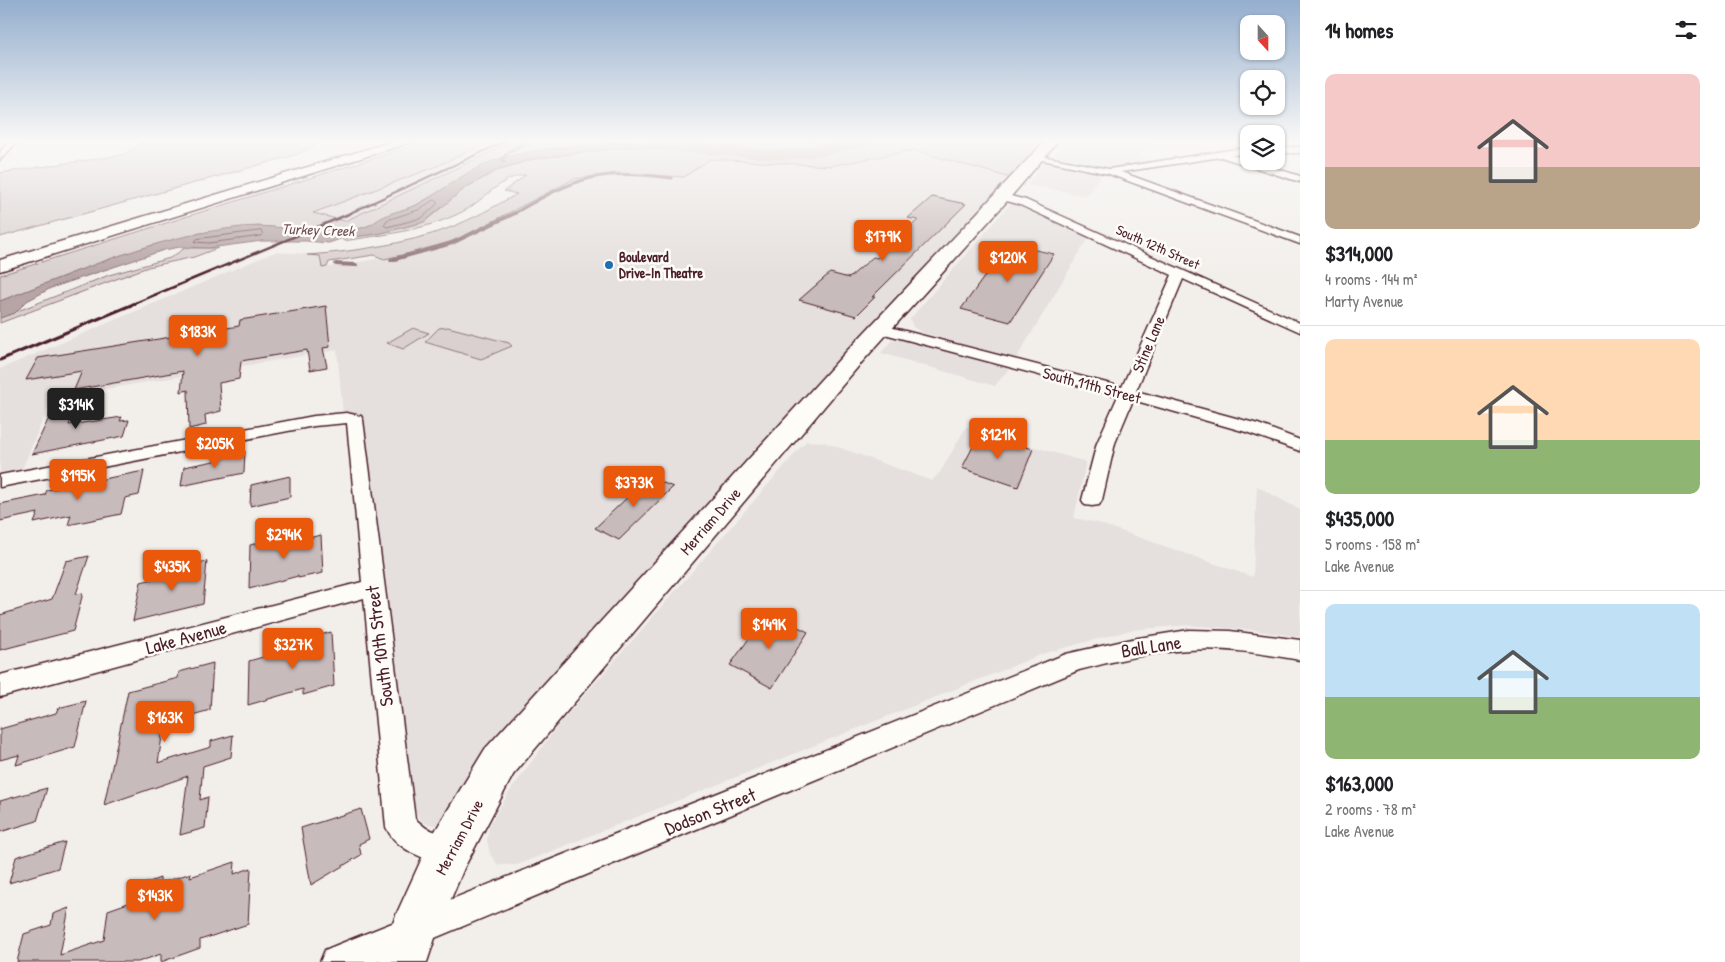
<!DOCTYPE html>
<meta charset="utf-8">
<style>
body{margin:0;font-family:"Patrick Hand",sans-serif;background:#f2f2f2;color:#202124;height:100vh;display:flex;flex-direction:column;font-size:19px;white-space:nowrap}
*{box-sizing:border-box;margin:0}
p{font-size:16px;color:#757577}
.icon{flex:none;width:28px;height:28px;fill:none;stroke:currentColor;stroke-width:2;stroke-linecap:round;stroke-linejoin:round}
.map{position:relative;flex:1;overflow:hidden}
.drawer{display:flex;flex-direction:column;background:#fff;width:425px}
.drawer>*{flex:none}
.needle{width:32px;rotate:159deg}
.fabs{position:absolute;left:1240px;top:15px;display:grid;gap:10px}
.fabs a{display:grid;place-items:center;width:45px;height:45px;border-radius:10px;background:#fff;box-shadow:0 1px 4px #0004;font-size:25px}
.price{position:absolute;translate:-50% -42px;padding:0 11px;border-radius:5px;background:#ea580c;color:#fff;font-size:16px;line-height:32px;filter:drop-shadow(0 1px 2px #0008)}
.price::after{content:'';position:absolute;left:50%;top:30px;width:15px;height:11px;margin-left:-8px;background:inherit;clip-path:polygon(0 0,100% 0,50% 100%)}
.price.active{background:#222;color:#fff}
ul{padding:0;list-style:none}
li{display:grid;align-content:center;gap:10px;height:265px;padding:0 25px}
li+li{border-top:1px solid #e0e0e0}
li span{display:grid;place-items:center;height:155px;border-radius:10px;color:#555}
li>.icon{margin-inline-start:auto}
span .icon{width:90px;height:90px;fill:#fffc;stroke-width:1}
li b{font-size:21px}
h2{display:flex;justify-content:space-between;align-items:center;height:60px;padding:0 25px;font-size:21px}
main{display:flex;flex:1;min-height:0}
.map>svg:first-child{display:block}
.built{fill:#e5dfdd}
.green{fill:#d9d0cf;stroke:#92787d}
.water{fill:#b7a5a6;stroke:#8b6f75}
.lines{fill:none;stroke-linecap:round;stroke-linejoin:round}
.shore{stroke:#76555c;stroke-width:1}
.stream-far1{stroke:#8b6f75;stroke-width:3}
.stream{stroke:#8b6f75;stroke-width:4}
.river{fill:#b7a5a6;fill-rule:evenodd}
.building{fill:#c8bbbb;stroke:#4a1f2b}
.minor-casing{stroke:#4a1f2b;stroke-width:3}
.secondary-casing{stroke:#4a1f2b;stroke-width:3}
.motorway-casing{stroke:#4a1f2b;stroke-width:3}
.minor{fill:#fdfcf7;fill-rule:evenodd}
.secondary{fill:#fdfcf7;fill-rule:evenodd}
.motorway{fill:#fdfcf7;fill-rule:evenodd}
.rail-far2{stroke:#4a1f2b;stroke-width:2}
.rail-far1{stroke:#4a1f2b;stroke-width:2.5}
.rail{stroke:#4a1f2b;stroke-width:3}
.poi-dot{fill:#1f6fb2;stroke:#fdfcf7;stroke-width:2}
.labels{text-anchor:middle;stroke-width:5;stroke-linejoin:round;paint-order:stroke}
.far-street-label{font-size:14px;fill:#4a1f2b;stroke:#fdfcf7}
.far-poi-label{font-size:14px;font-weight:bold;fill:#4a1f2b;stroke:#fdfcf7;text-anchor:start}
.far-water-label{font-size:15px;font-style:italic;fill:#704e56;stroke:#fdfcf7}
.street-label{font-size:16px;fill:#4a1f2b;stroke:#fdfcf7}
.near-street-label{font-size:19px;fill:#4a1f2b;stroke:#fdfcf7}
</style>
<main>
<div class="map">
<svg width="1300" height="962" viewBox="0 0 1300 962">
<rect width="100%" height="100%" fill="#f2efeb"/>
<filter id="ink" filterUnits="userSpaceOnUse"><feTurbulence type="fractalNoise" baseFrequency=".02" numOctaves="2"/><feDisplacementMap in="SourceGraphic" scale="10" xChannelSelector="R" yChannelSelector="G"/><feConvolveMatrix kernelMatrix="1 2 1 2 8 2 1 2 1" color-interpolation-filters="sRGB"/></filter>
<g filter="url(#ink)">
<path class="built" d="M490 141H514L345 221 312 213 436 166Z
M1065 141H1152L1140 155 1155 163 1112 168 1053 155Z
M914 150 1011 178 446 820 434 825 424 823 417 815 411 802 363 420 354 414 343 413 337 350 52 398 22 469 0 473V369L275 252 320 255 323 268 419 252 468 234 564 182 602 174 632 173 684 177 709 159 831 166Z
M1044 163H1059L1104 171 1086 196 1027 185Z
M1013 204H1021L1090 235 1016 359 923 333 913 327 910 319 1009 205Z
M908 338 1011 366 995 386 881 353 891 341Z
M966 427 1086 462 1074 518 1098 523 1253 577 1257 486 1300 510V637L1254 630 1188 625 1131 630 1045 653 517 865H498L490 854 487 840 489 826 508 794 556 728 806 441 824 442 932 481 941 471Z"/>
<path class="green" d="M141 141H325L295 155 0 237V173L122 155 142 144Z
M428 141H490L435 167 313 213 345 221 514 141H631L548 151 492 162 416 205 384 216 378 222 362 228 333 232 259 226 200 233 123 255 0 301V275Z
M670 141H1017L1042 145 1011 178 913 150 831 166 710 159 684 177 617 173 574 179 468 234 438 247 384 259 374 255 329 262 327 267 322 268 320 256 307 255C351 252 407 244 449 228 473 219 495 206 517 194L504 191 526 175C500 176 482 203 460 213 423 231 382 235 343 241V238L378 234 424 222 465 188 500 169 534 159 624 147 696 150 688 143Z
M185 248H218L194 257 148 267 0 323V318L109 275 170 258Z
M448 327 509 343 512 346 481 359 425 342 439 328Z
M413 328 429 333 403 349 387 343Z"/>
<path class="water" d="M631 141 688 143 697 150 624 147 534 159 500 169 465 188 424 222 378 234 343 238 329 243 306 241H262L209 248 180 247 164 250 51 288 27 301 15 313 0 318V301C79 271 158 235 242 227 282 223 323 239 362 228 373 225 376 220 385 216 395 211 407 210 417 205 441 192 467 170 493 161 530 148 591 145 631 141Z"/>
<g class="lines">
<path class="shore" d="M611 141 614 143 681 144 683 141
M434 200 437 201V204L422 218 387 227 384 225 387 220 418 210Z
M261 231 263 234 261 236 209 243 195 242 197 239Z"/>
<path class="stream-far1" d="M504 162 502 159 510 151 528 141
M513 214C577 177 597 169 672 178"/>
<path class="stream" d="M391 260 452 243 515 213
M336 264 356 265"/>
<path class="river" d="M635 141H687L768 150 796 149 842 141H876L874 144 825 155 782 160 641 149 635 148 633 144Z"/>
</g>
<path class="building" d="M932 197 966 204 872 297H875L856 316 799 300 830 273 849 278 873 257 877 258 910 229 909 228 918 220 908 218Z
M1008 244 1054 254 1010 322 961 309Z
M326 306 330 347 323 348 327 367 310 370 307 350 241 361 239 379 219 383 221 411 205 415 206 425 189 429 188 390 181 392 183 371 74 390 82 371 26 380 38 358 184 335 185 331 204 328 203 332 239 326 240 320Z
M77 403 69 425 122 417 120 421 129 420 124 436 32 454 54 407Z
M980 433 1033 449 1018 487 962 468Z
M245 451 244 473 181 486 184 467 219 460V456Z
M144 471 139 495 125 498 121 514 68 525 71 515 34 523 38 513 0 521V504L45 495 47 490Z
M290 476V497L250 506 251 485Z
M649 477 673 487 619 540 595 528Z
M321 535 323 573 298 578V576L249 589 250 545 282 537V544Z
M89 556 76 594 83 593 73 631 0 650V615L52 599 66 561Z
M207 561 203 604 133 621 141 582 177 573 178 568Z
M768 612 808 632 772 688 730 665Z
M331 632 334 686 303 695V689L248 705 249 661 302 646V640Z
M213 663 210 710 164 723 158 763 211 747V741L233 735 231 757 203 766 200 800 208 797 205 828 180 835 188 776 104 805 128 691 178 678 179 672Z
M86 701 75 747 16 765 19 755 0 760V729L56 713 58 708Z
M47 788 37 821 0 832V801Z
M361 809 369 839 359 844 361 855 311 885 301 828Z
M65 842 58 868 9 883 16 857Z
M235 862 234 874 251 868 248 924 200 940V948L161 962V954L138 962H17L24 934 51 925 53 914 69 908 60 955 104 940 108 910 128 903 130 889 160 878V883L191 873 190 877Z"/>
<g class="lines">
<g class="minor-casing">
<path id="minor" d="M9 141H18L0 160V152Z
M1249 147V153L1232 155 1300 176V182L1221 157 1121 172 1300 237V244L1109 174 1033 158 1037 155 1109 169Z
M1276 147H1300V153H1276Z
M1003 194 1026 200 1300 323V332L1183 279 1136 391 1258 424 1300 440V451L1246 432 1133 400 1115 443 1102 500 1099 505 1092 506 1085 505 1082 500 1097 443 1118 396 877 332 875 329 877 326 882 325 1122 387 1172 275 1018 204 999 199V195Z
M346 413 361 416 363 420 415 819 426 828 459 841 463 852 459 863 448 867C425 858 396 851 386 827L364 598 0 697V675L362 582 347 423 314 426 0 487V475L314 416Z
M1189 630 1230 631 1300 640V660C1263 654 1226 647 1189 650 1151 652 1115 661 1079 670L377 962H320L325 950 337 945 1066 654 1132 639Z"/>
</g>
<g class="secondary-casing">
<path id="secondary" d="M1045 141H1058L1008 200 862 362 513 775 464 868 437 932 427 962H379L396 915 432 836 485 749 846 352Z"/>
</g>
<g class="motorway-casing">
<path id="motorway" d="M394 141H415L0 271V260Z"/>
</g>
<use href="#minor" class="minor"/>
<use href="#secondary" class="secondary"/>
<use href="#motorway" class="motorway"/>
<path class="rail-far2" d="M348 214 506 141"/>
<path class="rail-far1" d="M133 304 351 213"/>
<path class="rail" d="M0 360 136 303"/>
</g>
</g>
<linearGradient id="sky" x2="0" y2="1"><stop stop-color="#94aece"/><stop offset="0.51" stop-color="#f9f8f6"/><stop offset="1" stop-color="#f9f8f6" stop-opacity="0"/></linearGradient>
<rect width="1300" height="276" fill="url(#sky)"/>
<circle class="poi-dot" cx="609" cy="265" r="5"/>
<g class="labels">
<g class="far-street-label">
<text transform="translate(1158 247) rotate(24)" y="5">South 12th Street</text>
</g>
<g class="far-poi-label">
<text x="619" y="262">Boulevard<tspan x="619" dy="16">Drive-In Theatre</tspan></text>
</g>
<g class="far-water-label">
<text transform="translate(318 230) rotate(2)" y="5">Turkey Creek</text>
</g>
<g class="street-label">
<text transform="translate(1148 344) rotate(-67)" y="6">Stine Lane</text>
<text transform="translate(1092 385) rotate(15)" y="6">South 11th Street</text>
<text transform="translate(710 521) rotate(-49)" y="6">Merriam Drive</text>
<text transform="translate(459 837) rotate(-62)" y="6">Merriam Drive</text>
</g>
<g class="near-street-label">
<text transform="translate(186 637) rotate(-15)" y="7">Lake Avenue</text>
<text transform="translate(379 646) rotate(-97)" y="7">South 10th Street</text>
<text transform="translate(1151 646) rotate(-9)" y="7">Ball Lane</text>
<text transform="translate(710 811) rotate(-22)" y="7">Dodson Street</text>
</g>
</g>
</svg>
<div class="fabs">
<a><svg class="needle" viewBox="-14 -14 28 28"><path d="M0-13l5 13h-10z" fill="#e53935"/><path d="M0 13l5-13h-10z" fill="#757577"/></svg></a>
<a><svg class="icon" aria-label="locate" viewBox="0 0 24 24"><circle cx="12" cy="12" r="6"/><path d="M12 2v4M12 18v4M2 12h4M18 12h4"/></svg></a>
<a><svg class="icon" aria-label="layers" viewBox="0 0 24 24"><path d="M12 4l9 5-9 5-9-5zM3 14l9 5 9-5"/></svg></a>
</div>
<b class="price" style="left:883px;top:262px">$179K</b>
<b class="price" style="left:1008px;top:283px">$120K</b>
<b class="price" style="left:198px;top:357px">$183K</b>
<b class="price active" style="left:76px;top:430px">$314K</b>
<b class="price" style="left:998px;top:460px">$121K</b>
<b class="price" style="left:215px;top:469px">$205K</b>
<b class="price" style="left:78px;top:501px">$195K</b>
<b class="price" style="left:634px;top:508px">$373K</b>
<b class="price" style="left:284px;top:560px">$294K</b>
<b class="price" style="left:172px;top:592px">$435K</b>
<b class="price" style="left:769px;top:650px">$149K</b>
<b class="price" style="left:293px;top:670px">$327K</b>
<b class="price" style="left:165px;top:743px">$163K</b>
<b class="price" style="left:155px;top:921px">$143K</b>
</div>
<section class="drawer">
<h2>14 homes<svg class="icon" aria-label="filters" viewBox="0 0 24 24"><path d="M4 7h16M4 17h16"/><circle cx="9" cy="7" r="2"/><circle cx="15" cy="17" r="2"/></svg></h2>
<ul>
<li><span style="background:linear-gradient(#f6c9c9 60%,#b9a48a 0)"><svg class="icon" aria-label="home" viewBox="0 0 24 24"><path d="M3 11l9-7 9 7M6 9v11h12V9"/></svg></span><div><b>$314,000</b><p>4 rooms · 144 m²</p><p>Marty Avenue</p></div></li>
<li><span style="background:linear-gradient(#ffd9b3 65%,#8fb573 0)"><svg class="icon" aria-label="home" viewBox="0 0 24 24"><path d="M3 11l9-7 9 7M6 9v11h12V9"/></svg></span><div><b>$435,000</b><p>5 rooms · 158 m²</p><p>Lake Avenue</p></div></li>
<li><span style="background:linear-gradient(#bfe0f5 60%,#8fb573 0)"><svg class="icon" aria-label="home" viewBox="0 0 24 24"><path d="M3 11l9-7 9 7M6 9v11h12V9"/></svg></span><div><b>$163,000</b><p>2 rooms · 78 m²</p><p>Lake Avenue</p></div></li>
</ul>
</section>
</main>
